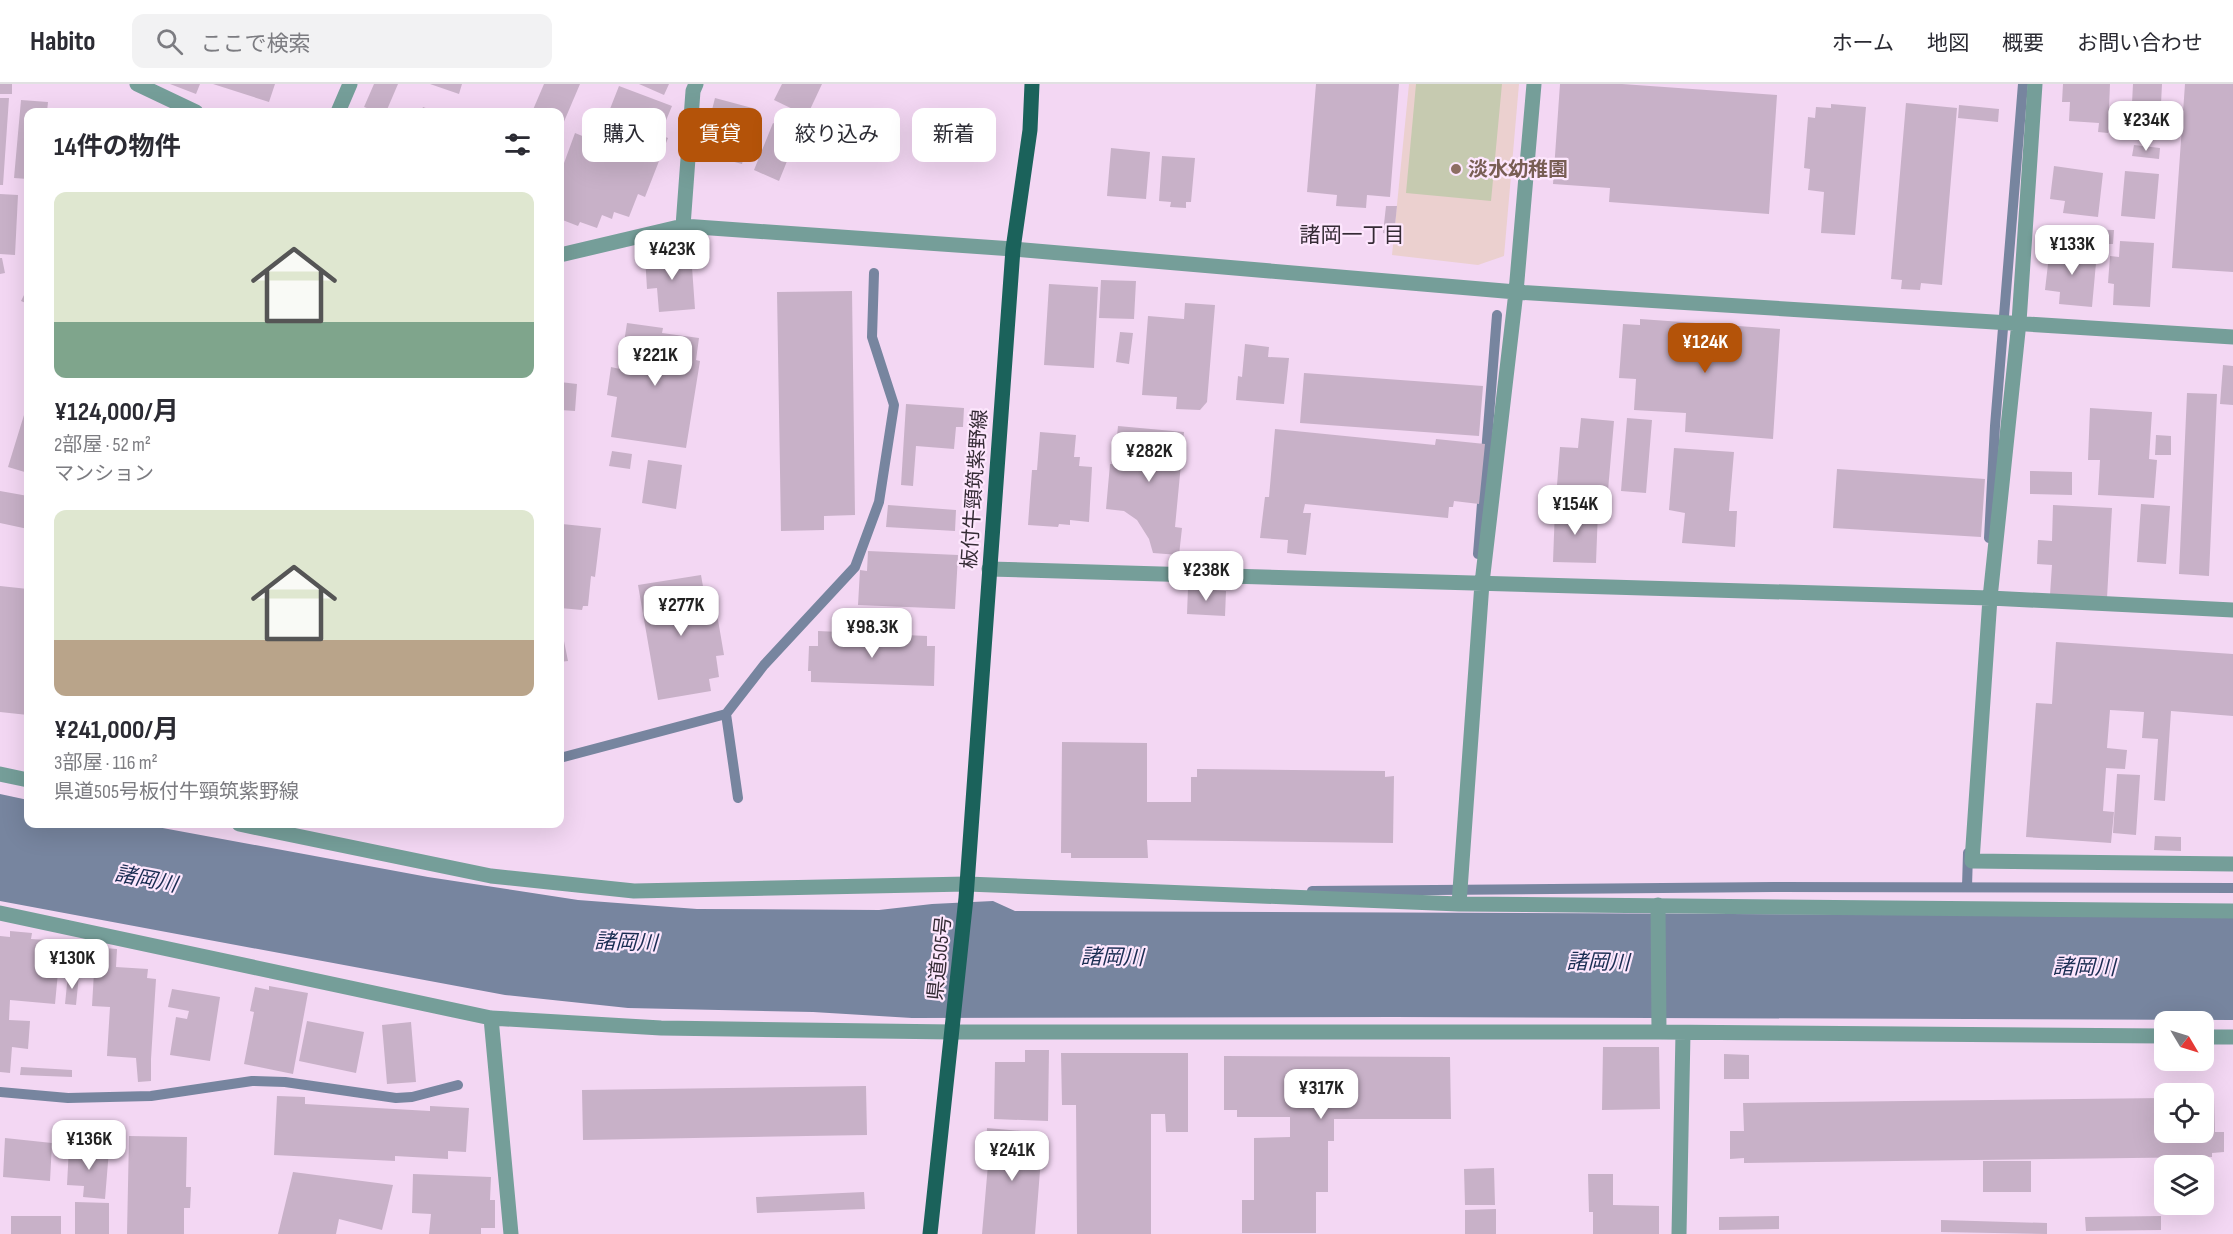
<!DOCTYPE html>
<html lang="ja">
<meta charset="utf-8">
<style>
body{margin:0;font-family:"Sofia Sans Condensed","Noto Sans JP",sans-serif;background:#f2f2f3;color:#2b2b33;height:100vh;display:flex;flex-direction:column;font-size:22px;white-space:nowrap}
*{box-sizing:border-box;margin:0}
p{font-size:20px;color:#7c7c81}
.icon{flex:none;width:33px;height:33px;fill:none;stroke:currentColor;stroke-width:2;stroke-linecap:round;stroke-linejoin:round}
.map{position:relative;flex:1;overflow:hidden}
.sheet{position:absolute;left:24px;top:24px;width:540px;height:720px;display:flex;flex-direction:column;background:#fff;border-radius:12px;box-shadow:0 6px 24px #0002}
.sheet>*{flex:none}
.top-card{position:absolute;left:582px;top:24px;width:570px;height:54px;display:flex;gap:12px}
.needle{width:39px;rotate:128deg}
.fabs{position:absolute;left:2154px;top:927px;display:grid;gap:12px}
.fabs a{display:grid;place-items:center;width:60px;height:60px;border-radius:12px;background:#fff;box-shadow:0 6px 24px #0002;font-size:30px}
.price{position:absolute;translate:-50% -51px;padding:0 14px;border-radius:12px;background:#fff;color:#222;font-size:20px;line-height:39px;filter:drop-shadow(0 2px 3px #0008)}
.price::after{content:'';position:absolute;left:50%;top:36px;width:18px;height:14px;margin-left:-9px;background:inherit;clip-path:polygon(0 0,100% 0,50% 100%)}
.price.selected{background:#b45309;color:#fff}
ul{padding:0;list-style:none}
li{display:grid;align-content:center;gap:12px;height:318px;padding:0 30px}
li span{display:grid;place-items:center;height:186px;border-radius:12px;color:#555}
li>.icon{margin-inline-start:auto}
span .icon{width:108px;height:108px;fill:#fffc;stroke-width:1}
li b{font-size:26px}
h2{display:flex;justify-content:space-between;align-items:center;height:72px;padding:0 30px;font-size:26px}
.tag{padding:0 21px;border-radius:12px;background:#fff;box-shadow:0 6px 24px #0002;font-size:21px;line-height:54px}
.tag.selected{background:#b45309;color:#fff}
header{display:flex;align-items:center;gap:36px;box-sizing:border-box;height:84px;padding:0 30px;background:#fff;border-bottom:2px solid #e1e1e2}
header strong{font-size:28px}
nav{display:flex;gap:33px;margin-inline-start:auto;font-size:21px}
.search{width:420px;height:54px;background:#f2f2f3;display:flex;align-items:center;gap:15px;box-sizing:border-box;padding:0 21px;border-radius:12px;color:#7c7c81;font-size:22px}
.map>svg:first-child{display:block}
.education{fill:#ebd0cf}
.green{fill:#c6cab0}
.water{fill:#77859f}
.lines{fill:none;stroke-linecap:round;stroke-linejoin:round}
.stream{stroke:#77859f;stroke-width:10}
.building{fill:#c8b1c8}
.minor{stroke:#759e99;stroke-width:15}
.major{stroke:#1b625b;stroke-width:15}
.education-dot{fill:#8d6e63;stroke:#fde6fd;stroke-width:2}
.labels{text-anchor:middle;stroke-width:4.5;stroke-linejoin:round;paint-order:stroke}
.education-label{font-size:20px;font-weight:bold;fill:#785e54;stroke:#fde6fd;text-anchor:start}
.street-label{font-size:20px;fill:#352b35;stroke:#fde6fd}
.neighbourhood-label{font-size:21px;fill:#352b35;stroke:#fde6fd}
.water-label{font-size:21px;font-style:italic;fill:#1a2d52;stroke:#fde6fd}
</style>
<header>
<strong>Habito</strong>
<div class="search"><svg class="icon" aria-label="search" viewBox="0 0 24 24"><circle cx="10" cy="10" r="6"/><path d="M15 15l6 6"/></svg>ここで検索</div>
<nav><a>ホーム</a><a>地図</a><a>概要</a><a>お問い合わせ</a></nav>
</header>
<div class="map">
<svg width="2233" height="1150" viewBox="0 0 2233 1150">
<rect width="100%" height="100%" fill="#f3d7f3"/>
<path class="education" d="M1409 0H1519L1504 172 1478 181 1392 171Z"/>
<path class="green" d="M1416 0H1502L1491 117 1406 109Z"/>
<path class="water" d="M0 710 28 716V740H141L428 793 578 816 697 825 879 826 932 820 993 817 1015 827 2233 832V936L1394 933 912 934 813 928 628 924 505 911 0 817Z"/>
<g class="lines">
<path class="stream" d="M1989 454 1995 342 2023 0
M1478 470 1497 231
M560 674 726 630
M738 714 726 630 764 581 855 483 879 418 894 321 872 253 874 189
M1967 803 1968 769
M1312 807 1774 803 2233 804
M0 1008 68 1014 151 1012 252 997 285 998 396 1014 412 1013 458 1001"/>
</g>
<path class="building" d="M0 0H12V10H0Z
M170 0H200L196 10Z
M213 0H275L269 18Z
M374 0H398L386 28H378L364 23Z
M430 0H462L459 10Z
M544 0H580L560 47V28H532Z
M639 0H669L664 11Z
M782 0H822L807 32 774 16Z
M1316 0H1399L1390 113 1367 111 1366 124 1336 122 1337 111 1307 108Z
M1560 0H1622L1777 11 1769 130 1609 118 1610 104 1553 100Z
M2063 0H2110L2108 49 2098 48 2099 39 2069 37 2070 18H2062Z
M2133 0H2162L2160 40 2131 39Z
M2185 0H2233V188L2172 184Z
M619 2 672 22 660 51 668 54 645 113 638 110 629 133 614 128 612 135 602 131 597 144 580 138 578 142 560 135V90L575 49 597 58Z
M0 14H9L3 101H0Z
M715 14 756 25 742 80 701 69Z
M21 16 48 18 47 28H28V95L14 94Z
M1906 19 1957 24 1942 201 1921 199 1920 206 1901 205 1902 196 1891 195Z
M1831 20 1866 23 1855 151 1821 149 1824 108 1808 106 1810 85 1804 84 1808 33 1815 34 1816 23 1831 24Z
M1959 21 1999 25 1998 38 1958 34Z
M423 23 436 28H421Z
M773 39 798 50 779 97 754 86Z
M2134 61 2160 64 2159 75 2132 72Z
M1111 64 1150 68 1146 115 1107 112Z
M1162 72 1195 74 1191 118H1186V124L1170 123 1171 118 1159 117Z
M2054 82 2103 89 2098 133 2063 129 2065 117 2050 115Z
M2125 87 2159 90 2155 135 2121 132Z
M0 110 18 111 15 171 0 170Z
M1386 122H1397L1394 151 1383 149Z
M2069 145 2114 146 2113 160H2099V155H2069Z
M2120 157 2154 159 2150 223 2113 221 2114 200 2108 199 2110 172 2119 173Z
M2050 163 2097 168 2092 223 2059 220 2060 208 2045 206Z
M691 169 695 225 659 228 657 204 647 205 645 172Z
M0 174H2L5 189 0 190Z
M1101 196 1136 197 1134 235 1099 234Z
M1049 200 1098 203 1094 284 1044 281Z
M28 203V220L21 217Z
M852 207 855 431 824 432V446L781 447 777 208Z
M1185 219 1215 221 1207 318 1200 326 1176 325 1177 313 1142 311 1148 232 1184 235Z
M1640 235 1780 245 1773 355 1685 348 1686 329 1634 326 1636 295 1619 294 1623 240 1640 241Z
M627 239 663 244 662 249 699 254 696 276 700 277 686 364 611 353 617 313 607 311 611 283 620 285Z
M1120 248 1133 249 1129 280 1116 278Z
M1245 260 1269 263 1268 273 1289 274 1284 320 1236 316 1238 292 1242 293Z
M2223 281 2233 282V321L2220 320Z
M1304 289 1483 302 1479 352 1300 339Z
M560 298 577 300 575 327 560 326Z
M2187 309 2217 310 2209 492 2179 490Z
M28 318V389L8 383Z
M906 320 964 324 963 343H956L954 365 916 362 913 402 901 401Z
M2090 324 2152 328 2149 375 2157 376 2154 414 2098 411 2100 376H2088Z
M1581 334 1614 337 1607 418 1556 414 1560 363 1578 364Z
M1627 334 1652 336 1646 409 1621 407Z
M1118 342 1184 348 1175 443 1182 444 1179 471 1153 469 1149 455 1137 436 1124 427 1106 425 1110 380H1114Z
M1275 345 1435 361 1436 355 1485 360 1479 420 1454 417 1453 423H1449L1448 434 1305 420 1303 429H1311L1306 471 1287 469 1288 456 1260 454 1265 413H1269Z
M1040 348 1076 351 1074 373H1080L1079 382 1092 383 1089 438 1070 436V441L1059 440 1058 443 1028 441 1032 386H1037Z
M2156 351 2171 352V371H2155Z
M1674 364 1734 368 1729 427H1737L1735 463 1682 459 1685 429 1669 426Z
M612 367 632 370 630 385 609 382Z
M648 376 682 381 676 425 642 419Z
M1837 385 1985 395 1981 453 1833 444Z
M2030 387 2072 388V411L2030 410Z
M0 407 28 412V445L0 439Z
M2141 420 2170 422 2166 480 2137 478Z
M888 421 956 426 955 447 886 443Z
M2053 421 2112 424 2107 514 2050 511 2052 481 2037 480 2038 456 2052 457Z
M1555 424 1598 426 1596 479 1553 478Z
M562 440 601 444 595 493 591 492 588 522H583L582 526 560 524V465Z
M868 467 958 471 955 525 858 521 860 486 867 487Z
M701 491 708 531 717 530 724 571 716 572 719 593 709 595 711 607 658 616 638 501Z
M0 502 28 505V631L0 628Z
M1188 504 1226 507 1225 532 1187 530Z
M560 537 568 577 560 578Z
M818 547 927 552V562H935L934 602 811 598V587H808L809 562H818Z
M2056 558 2233 570V632L2171 627 2165 717 2154 716 2158 655 2142 654 2144 628 2110 626 2107 664 2127 666 2125 685 2106 684 2103 727 2114 728 2111 759 2026 753 2036 619 2052 620Z
M1062 658 1147 659V718H1191V693H1197V685L1385 687V693L1394 692 1393 759 1147 756 1148 774H1071V769H1061Z
M2117 690 2140 691 2136 751 2113 749Z
M2155 752 2181 753V767L2154 766Z
M10 847 32 849 31 855 61 857 55 920 10 916 9 936 30 937 28 965 12 963 10 989 0 988V852L10 853Z
M91 863 117 865 116 883 148 885 147 894 156 895 151 975V997L138 998 136 974 107 972 110 923 92 922 94 888H89Z
M68 890 79 891 76 921 65 920Z
M269 902 308 909 293 990 244 980 254 928 250 927 255 903 269 906Z
M172 905 220 913 210 977 170 971 176 933 187 935 189 927 168 923Z
M307 937 364 948 356 989 299 977Z
M411 938 416 998 387 1000 382 941Z
M1603 963H1659L1660 1025 1602 1026Z
M1025 966H1049L1048 1037 994 1035 995 978H1025Z
M1061 969H1188V1048H1166L1165 1030H1151V1150H1077L1076 1021H1062Z
M1724 970 1749 971V995H1724Z
M1224 972 1450 973 1451 1035H1334V1057H1328V1108H1316V1149H1242V1116H1254V1054L1290 1053V1033H1237V1026H1224Z
M21 983 72 986V993L20 991Z
M866 1002 867 1051 583 1056 582 1006Z
M277 1012 305 1013V1020L430 1027V1022L469 1024 466 1068 448 1067V1075L395 1072V1077L274 1071Z
M2204 1013H2214L2215 1048H2224V1068L2212 1069V1073L1744 1079V1074L1730 1075V1047H1744L1743 1019 2164 1014V1048H2204Z
M987 1044 1043 1049 1035 1150H982L989 1069H986Z
M129 1052 187 1053 186 1103H191L190 1124H184V1150H127Z
M5 1054 52 1059 50 1097 3 1093Z
M69 1063 109 1066 105 1115 83 1113 84 1102 67 1101Z
M1983 1077H2031V1108H1983Z
M1494 1084 1495 1121H1465L1464 1085Z
M293 1088 393 1101 382 1146 339 1135 336 1150H278Z
M413 1090 491 1093 490 1116H495V1144H481V1150H429L431 1130 412 1129Z
M1588 1090H1613V1121L1659 1122V1150H1593V1128H1589Z
M864 1108 865 1125 757 1129 756 1113Z
M75 1118 109 1119V1150H75Z
M1496 1125V1150H1465V1126Z
M11 1132H61V1150H11Z
M1779 1132V1145L1719 1146V1133Z
M2161 1132V1146L2086 1147 2085 1133Z
M1941 1136 2047 1139V1150L1941 1148Z"/>
<g class="lines">
<path class="minor" d="M137 0 196 28
M2035 0 2019 238 1990 514 1972 777 2233 780
M338 28 350 0
M683 142 693 7 696 0
M560 171 683 142 1013 165 1516 208 2233 253
M989 485 1990 514 2233 526
M0 690 28 696
M239 740 491 792 634 807 967 800 1459 820 2233 827
M1459 820 1482 499 1516 208 1534 0
M1658 821 1659 948
M0 829 491 934 661 944 953 948H1659L2164 952
M491 934 511 1150
M2204 953H2233
M1679 1150 1683 949"/>
<path class="major" d="M930 1150 966 814 1013 165 1030 46 1032 0"/>
</g>
<circle class="education-dot" cx="1456" cy="85" r="6"/>
<g class="labels">
<g class="education-label">
<text x="1468" y="92">淡水幼稚園</text>
</g>
<g class="street-label">
<text transform="translate(974 405) rotate(-86)" y="7">板付牛頸筑紫野線</text>
<text transform="translate(939 874) rotate(-84)" y="7">県道505号</text>
</g>
<g class="neighbourhood-label">
<text x="1352" y="158">諸岡一丁目</text>
</g>
<g class="water-label">
<text transform="translate(146 795) rotate(11)" y="7">諸岡川</text>
<text transform="translate(626 858) rotate(2)" y="7">諸岡川</text>
<text transform="translate(1112 873) rotate(1)" y="7">諸岡川</text>
<text transform="translate(1598 878) rotate(1)" y="7">諸岡川</text>
<text transform="translate(2084 883) rotate(1)" y="7">諸岡川</text>
</g>
</g>
</svg>
<div class="fabs">
<a><svg class="needle" viewBox="-14 -14 28 28"><path d="M0-13l5 13h-10z" fill="#e53935"/><path d="M0 13l5-13h-10z" fill="#7c7c81"/></svg></a>
<a><svg class="icon" aria-label="locate" viewBox="0 0 24 24"><circle cx="12" cy="12" r="6"/><path d="M12 2v4M12 18v4M2 12h4M18 12h4"/></svg></a>
<a><svg class="icon" aria-label="layers" viewBox="0 0 24 24"><path d="M12 4l9 5-9 5-9-5zM3 14l9 5 9-5"/></svg></a>
</div>
<b class="price" style="left:2146px;top:68px">¥234K</b>
<b class="price" style="left:2072px;top:192px">¥133K</b>
<b class="price" style="left:672px;top:197px">¥423K</b>
<b class="price selected" style="left:1705px;top:290px">¥124K</b>
<b class="price" style="left:655px;top:303px">¥221K</b>
<b class="price" style="left:1149px;top:399px">¥282K</b>
<b class="price" style="left:1575px;top:452px">¥154K</b>
<b class="price" style="left:1206px;top:518px">¥238K</b>
<b class="price" style="left:681px;top:553px">¥277K</b>
<b class="price" style="left:872px;top:575px">¥98.3K</b>
<b class="price" style="left:72px;top:906px">¥130K</b>
<b class="price" style="left:1321px;top:1036px">¥317K</b>
<b class="price" style="left:89px;top:1087px">¥136K</b>
<b class="price" style="left:1012px;top:1098px">¥241K</b>
<div class="top-card">
<a class="tag">購入</a>
<a class="tag selected">賃貸</a>
<a class="tag">絞り込み</a>
<a class="tag">新着</a>
</div>
<section class="sheet">
<h2>14件の物件<svg class="icon" aria-label="filters" viewBox="0 0 24 24"><path d="M4 7h16M4 17h16"/><circle cx="9" cy="7" r="2"/><circle cx="15" cy="17" r="2"/></svg></h2>
<ul>
<li><span style="background:linear-gradient(#dfe7d0 70%,#7fa58c 0)"><svg class="icon" aria-label="home" viewBox="0 0 24 24"><path d="M3 11l9-7 9 7M6 9v11h12V9"/></svg></span><div><b>¥124,000/月</b><p>2部屋 · 52 m²</p><p>マンション</p></div></li>
<li><span style="background:linear-gradient(#dfe7d0 70%,#b9a48a 0)"><svg class="icon" aria-label="home" viewBox="0 0 24 24"><path d="M3 11l9-7 9 7M6 9v11h12V9"/></svg></span><div><b>¥241,000/月</b><p>3部屋 · 116 m²</p><p>県道505号板付牛頸筑紫野線</p></div></li>
</ul>
</section>
</div>
